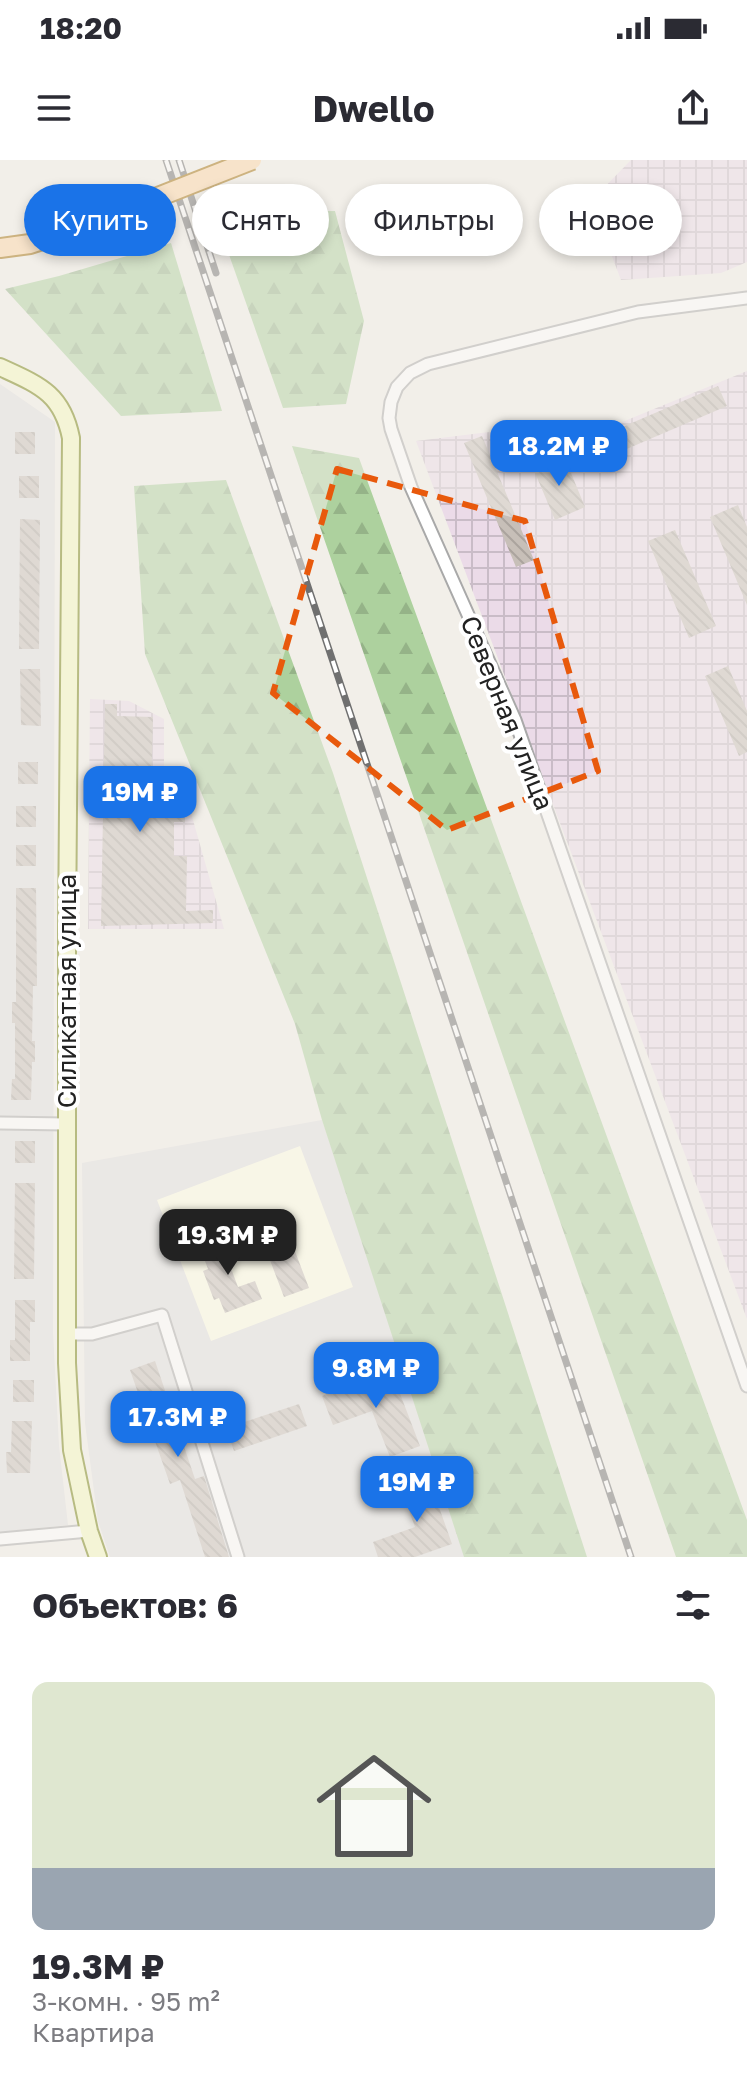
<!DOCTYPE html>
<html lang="ru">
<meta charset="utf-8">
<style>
body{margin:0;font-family:"Golos Text",sans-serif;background:#f7f7f7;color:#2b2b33;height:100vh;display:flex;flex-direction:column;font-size:30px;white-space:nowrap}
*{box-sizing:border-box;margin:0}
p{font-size:26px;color:#7c7c81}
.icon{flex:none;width:44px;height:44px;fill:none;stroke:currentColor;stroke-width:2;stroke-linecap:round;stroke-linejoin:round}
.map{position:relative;height:1397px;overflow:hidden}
.sheet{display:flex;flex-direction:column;background:#fff;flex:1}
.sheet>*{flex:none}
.banner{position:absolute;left:24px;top:24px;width:700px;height:72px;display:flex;gap:16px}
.price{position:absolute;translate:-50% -68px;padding:0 18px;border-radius:16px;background:#1a73e8;color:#fff;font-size:26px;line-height:52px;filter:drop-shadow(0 2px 4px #0008)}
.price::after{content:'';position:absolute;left:50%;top:48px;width:24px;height:18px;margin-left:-12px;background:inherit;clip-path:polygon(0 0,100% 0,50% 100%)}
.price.current{background:#222;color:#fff}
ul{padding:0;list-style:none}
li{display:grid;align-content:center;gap:16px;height:424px;padding:0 32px}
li+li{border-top:2px solid #e1e1e2}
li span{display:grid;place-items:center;height:248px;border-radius:16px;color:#555}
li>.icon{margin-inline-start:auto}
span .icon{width:144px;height:144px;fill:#fffc;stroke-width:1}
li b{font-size:34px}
h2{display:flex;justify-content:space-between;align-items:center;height:96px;padding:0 32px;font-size:34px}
.chip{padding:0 28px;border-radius:36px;background:#fff;box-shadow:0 4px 12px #0003;font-size:28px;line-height:72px}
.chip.current{background:#1a73e8;color:#fff}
.status{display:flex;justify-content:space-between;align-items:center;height:56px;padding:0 40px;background:#fff;direction:ltr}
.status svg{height:22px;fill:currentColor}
header{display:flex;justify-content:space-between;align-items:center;height:104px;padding:0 32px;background:#fff;font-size:36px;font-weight:700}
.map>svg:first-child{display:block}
.residential{fill:#e0dfdf}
.industrial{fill:url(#industrial-grid)}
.education{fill:#ffffe5}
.forest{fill:url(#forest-firs)}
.building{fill:url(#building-back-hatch)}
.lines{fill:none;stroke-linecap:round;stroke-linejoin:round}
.street-casing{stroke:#a9a9a9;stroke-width:15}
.secondary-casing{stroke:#707d05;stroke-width:20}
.primary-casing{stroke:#a06b00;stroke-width:22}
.street{stroke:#fff;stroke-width:11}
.secondary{stroke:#f7fabf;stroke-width:16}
.primary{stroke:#fcd6a4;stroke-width:18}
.rail-casing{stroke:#707070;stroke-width:7}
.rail{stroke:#fff;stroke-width:4;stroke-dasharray:12;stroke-linecap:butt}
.primary-bridge-casing{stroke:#a06b00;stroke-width:22;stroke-linecap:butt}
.primary-bridge{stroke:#fcd6a4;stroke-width:18}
.marked{fill:none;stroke:#e8590c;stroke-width:6;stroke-dasharray:16 10;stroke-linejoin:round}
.labels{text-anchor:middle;stroke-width:8;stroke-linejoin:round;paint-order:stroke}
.street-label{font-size:26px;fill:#222;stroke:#fff}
</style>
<div class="status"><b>18:20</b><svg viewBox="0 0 49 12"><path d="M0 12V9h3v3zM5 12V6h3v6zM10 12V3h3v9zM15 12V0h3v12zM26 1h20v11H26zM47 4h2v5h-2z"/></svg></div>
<header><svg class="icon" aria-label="menu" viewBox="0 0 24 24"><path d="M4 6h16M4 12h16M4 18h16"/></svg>Dwello<svg class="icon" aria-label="share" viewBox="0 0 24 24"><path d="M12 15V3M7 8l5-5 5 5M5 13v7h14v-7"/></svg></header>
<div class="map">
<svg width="747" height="1397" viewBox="0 0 747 1397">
<defs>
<pattern id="industrial-grid" width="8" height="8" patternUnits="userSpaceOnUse" patternTransform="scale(2)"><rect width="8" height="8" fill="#ebdbe8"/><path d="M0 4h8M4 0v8" fill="none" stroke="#c9bcc7"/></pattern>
<pattern id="forest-firs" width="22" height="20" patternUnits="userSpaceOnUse" patternTransform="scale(2)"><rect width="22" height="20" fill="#add19e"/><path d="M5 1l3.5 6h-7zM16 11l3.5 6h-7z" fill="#95b388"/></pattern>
<pattern id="building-back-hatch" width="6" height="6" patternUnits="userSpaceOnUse" patternTransform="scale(2)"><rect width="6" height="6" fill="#c7bfb8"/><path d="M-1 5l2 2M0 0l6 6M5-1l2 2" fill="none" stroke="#aba49e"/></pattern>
</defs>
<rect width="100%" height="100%" fill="#f2efe9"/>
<path class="residential" d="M0 224 55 262 53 1173 59 1286 68 1365 0 1372Z
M322 960 469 1397H110L98 1361 85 1263 82 1003Z"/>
<path class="industrial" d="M631 0H747V102L721 113 621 120 591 41Z
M747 211V1159L416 281 515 269 534 298Z
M90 539 129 541 164 559V627L183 625 224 769H88Z"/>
<path class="education" d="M300 986 353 1127 211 1181 157 1040Z"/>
<path class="forest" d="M335 51 364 161 346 244 283 248 221 72 257 52Z
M171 83 222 251 121 256 5 129 59 116Z
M292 286 359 298 747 1360V1397H676Z
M226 320 333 613 587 1397H464L322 960 295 864 145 494 134 326Z"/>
<path class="building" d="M718 226 727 246 608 297 599 277Z
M15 272H35V294H15Z
M482 276 534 400 516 407 464 283Z
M564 296 585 347 555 360 533 308Z
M19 316H39V338H19Z
M738 345 747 367V445L710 357Z
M20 359 40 360 39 489H19Z
M675 370 716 466 689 478 648 381Z
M728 506 747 551V592L739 596 705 516Z
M20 509H40L41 566 21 565Z
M105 544H117V556L153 557 151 633H175L174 647 185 648V662H174V696H187L186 751 213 750V763L101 766Z
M18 602H38V624H18Z
M16 646H36V667H16Z
M16 685H36V706H16Z
M16 728H36L37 826H33L32 881H35V902H32L31 940H11L12 919H15V863H12V842H16Z
M15 981H35V1003H15Z
M15 1023H35L34 1119H14Z
M285 1065 309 1128 284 1137 260 1074Z
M239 1079 246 1097 229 1103 238 1127 255 1121 262 1139 225 1153 219 1138 214 1140 203 1111 208 1109 202 1093Z
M15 1140H35V1162H30V1201H10V1180H15Z
M155 1201 195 1319 204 1316 229 1397H205L180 1320 170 1324 130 1210Z
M391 1210 420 1286 390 1297 372 1251 333 1265 322 1236Z
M13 1220H34V1242H13Z
M299 1244 307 1266 234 1291 226 1268Z
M12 1261H32L30 1313H7L6 1292H11Z
M427 1313 452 1384 415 1397H378L373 1382 415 1367 399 1323Z"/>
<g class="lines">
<g class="street-casing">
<path id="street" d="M747 138 638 152 428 204 410 213 397 227 391 242 389 258 391 269 411 327 515 560 747 1226
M0 963 66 964
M67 1174H92L162 1155 238 1397
M0 1379 89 1371"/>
</g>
<g class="secondary-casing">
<path id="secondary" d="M0 207C39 225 62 233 71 278L67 773V1203L72 1290 89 1371 98 1397"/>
</g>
<g class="primary-casing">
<path id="primary" d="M0 88 30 84 79 68"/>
</g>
<use href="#street" class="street"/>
<use href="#secondary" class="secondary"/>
<use href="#primary" class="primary"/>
<g class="rail-casing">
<path id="rail" d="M166 0 631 1397
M179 0 216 113"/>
</g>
<use href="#rail" class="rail"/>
<g class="primary-bridge-casing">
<path id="primary-bridge" d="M79 68 252 0"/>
</g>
<use href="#primary-bridge" class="primary-bridge"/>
</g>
<path d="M0 0H747V1397H0ZM337 309 525 361 598 611 447 670 273 533Z" fill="#f2efe9" fill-opacity=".55" fill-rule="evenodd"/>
<path class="marked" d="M337 309 525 361 598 611 447 670 273 533Z"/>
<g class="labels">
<g class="street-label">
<text transform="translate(507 553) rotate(68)" y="9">Северная улица</text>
<text transform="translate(67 831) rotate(-90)" y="9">Силикатная улица</text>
</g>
</g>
</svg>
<b class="price" style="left:559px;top:328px">18.2M ₽</b>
<b class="price" style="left:140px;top:674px">19M ₽</b>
<b class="price current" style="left:228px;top:1117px">19.3M ₽</b>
<b class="price" style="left:376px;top:1250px">9.8M ₽</b>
<b class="price" style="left:178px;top:1299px">17.3M ₽</b>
<b class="price" style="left:417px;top:1364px">19M ₽</b>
<div class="banner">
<a class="chip current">Купить</a>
<a class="chip">Снять</a>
<a class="chip">Фильтры</a>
<a class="chip">Новое</a>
</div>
</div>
<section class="sheet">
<h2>Объектов: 6<svg class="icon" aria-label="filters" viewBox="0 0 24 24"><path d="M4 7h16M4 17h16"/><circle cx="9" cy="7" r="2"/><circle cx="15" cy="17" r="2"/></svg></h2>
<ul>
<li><span style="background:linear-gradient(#dfe7d0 75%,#9aa5b1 0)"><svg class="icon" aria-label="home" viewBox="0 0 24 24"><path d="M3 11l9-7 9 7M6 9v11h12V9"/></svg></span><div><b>19.3M ₽</b><p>3-комн. · 95 m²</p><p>Квартира</p></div></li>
</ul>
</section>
